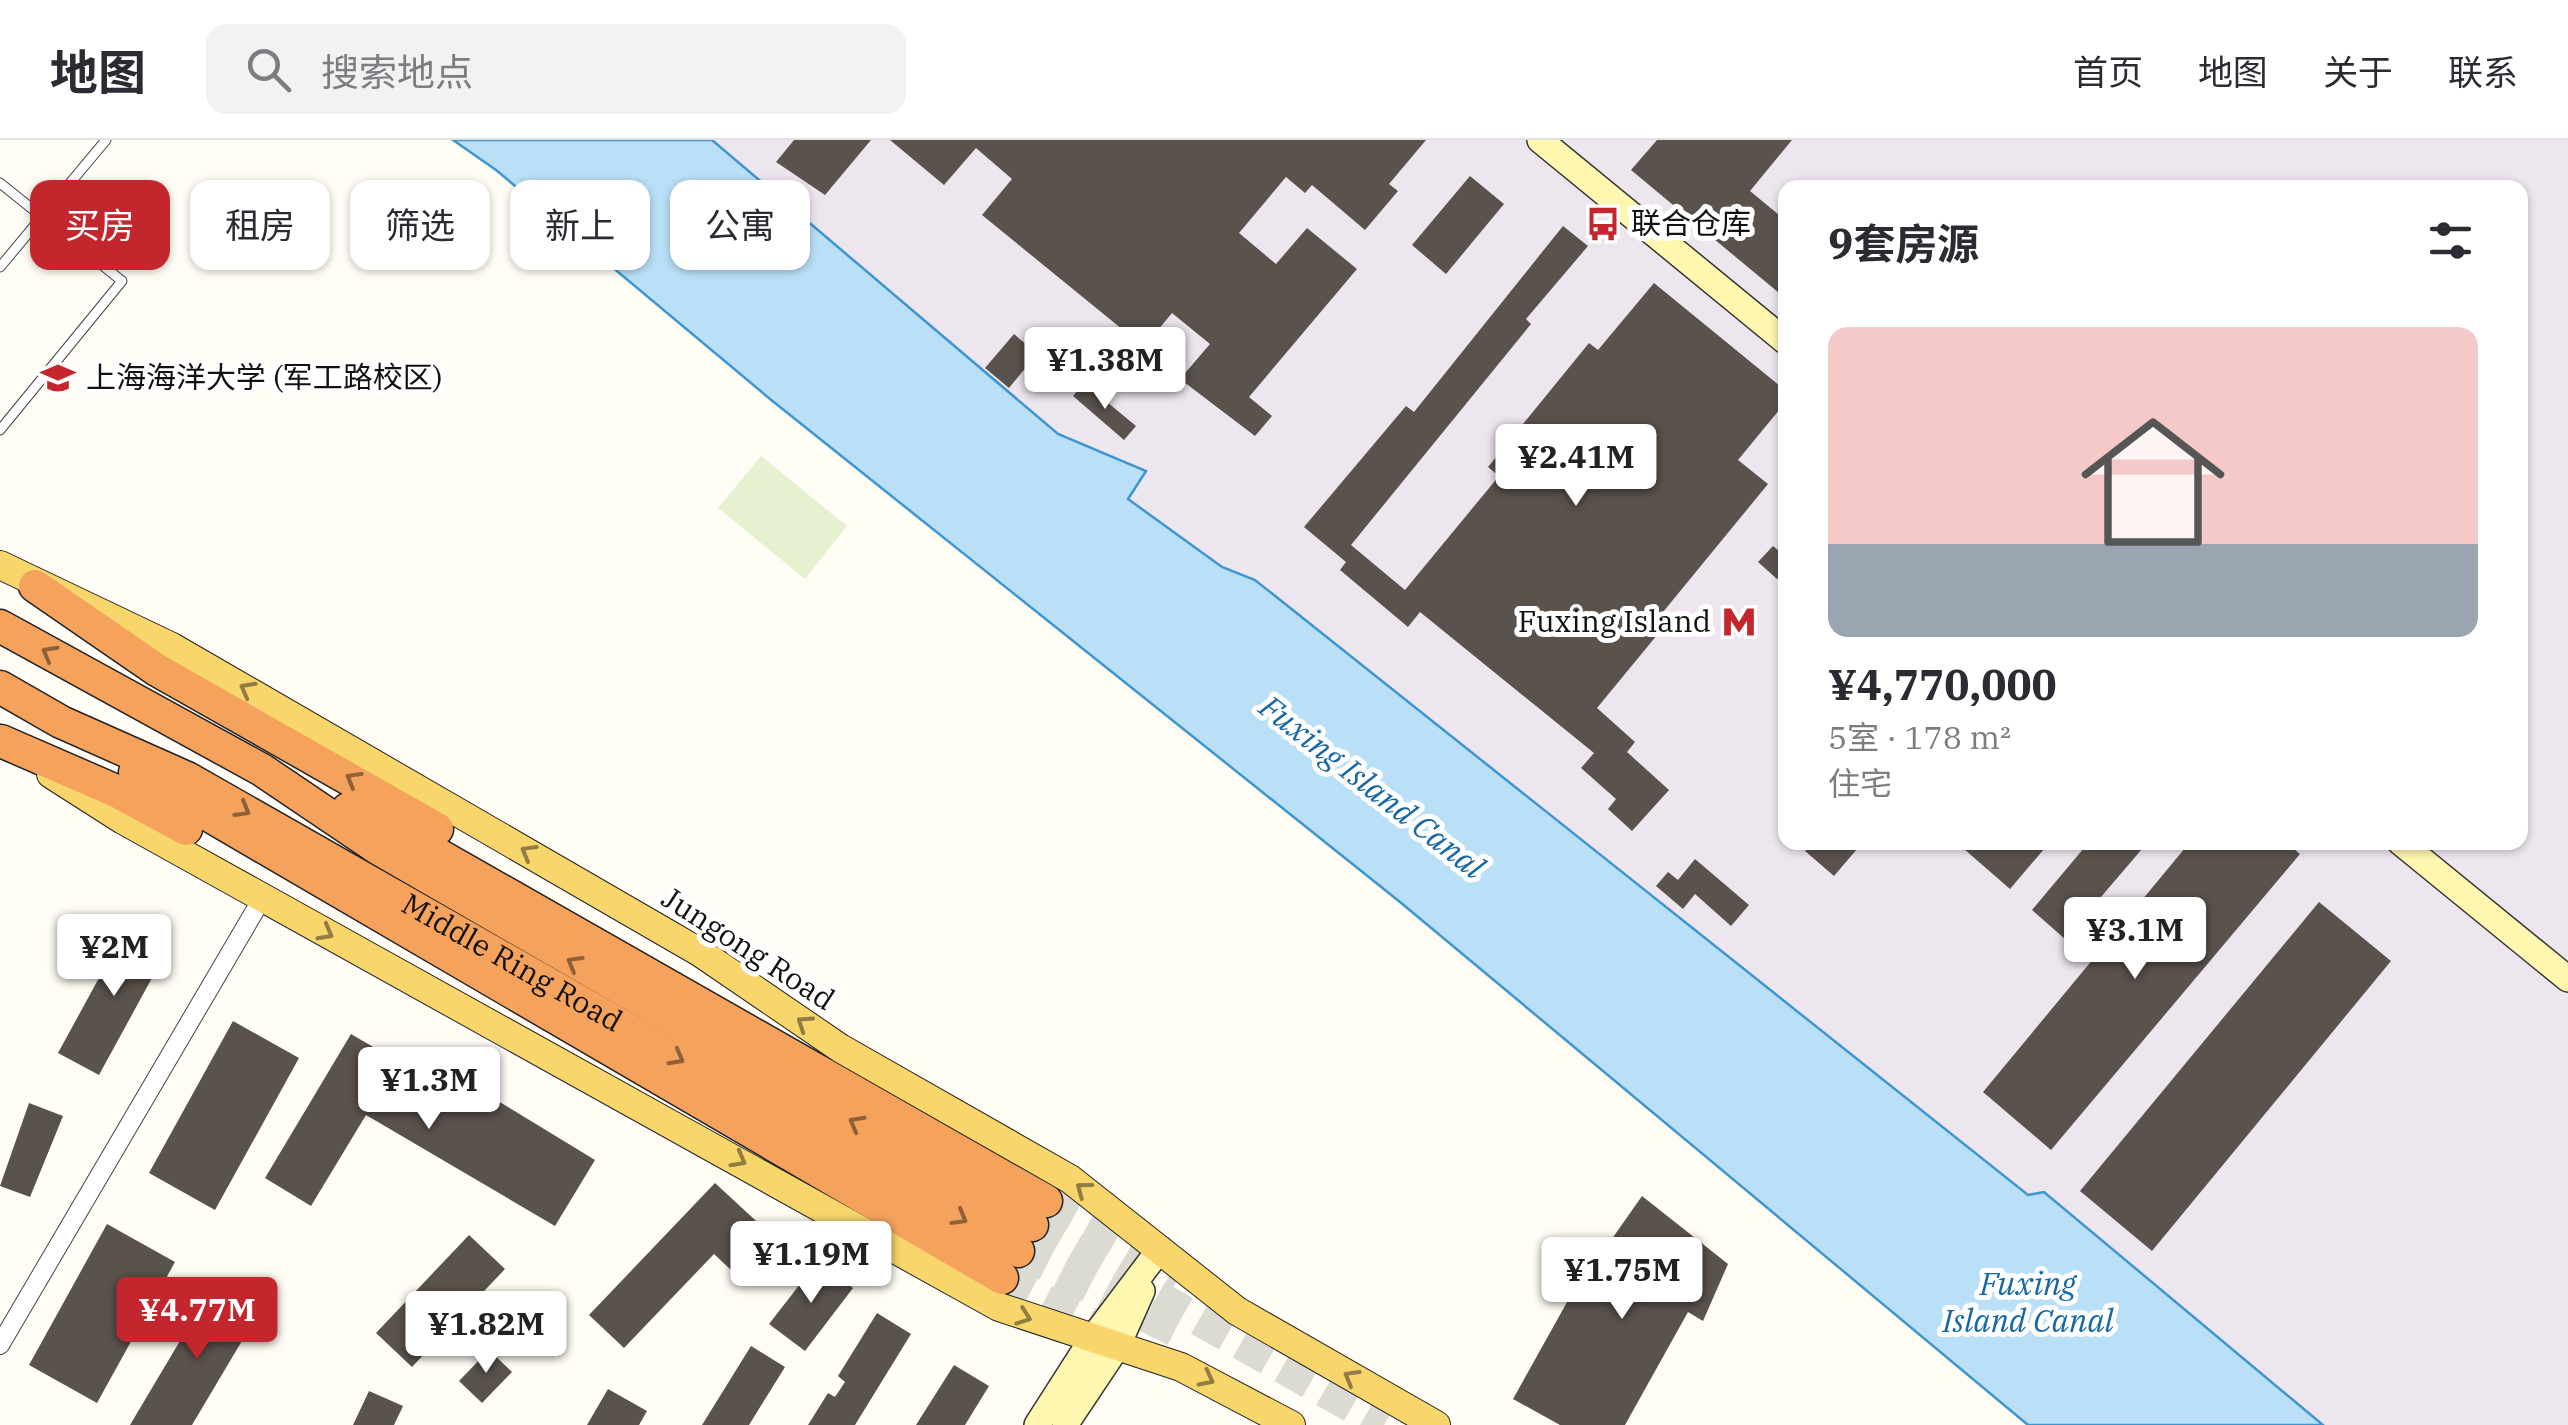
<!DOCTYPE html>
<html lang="zh">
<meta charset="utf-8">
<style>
body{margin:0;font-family:"IBM Plex Serif","Noto Sans SC",serif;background:#f2f2f3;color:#2b2b33;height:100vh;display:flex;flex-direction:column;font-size:38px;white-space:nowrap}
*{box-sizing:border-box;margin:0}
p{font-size:32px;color:#7c7c81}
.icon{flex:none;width:55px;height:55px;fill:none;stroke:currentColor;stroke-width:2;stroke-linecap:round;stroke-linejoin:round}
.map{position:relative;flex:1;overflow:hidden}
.drawer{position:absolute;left:1778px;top:40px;width:750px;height:670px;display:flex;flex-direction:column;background:#fff;border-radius:20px;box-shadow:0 2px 8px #0004}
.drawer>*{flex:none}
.guide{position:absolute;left:30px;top:40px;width:950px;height:90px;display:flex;gap:20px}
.price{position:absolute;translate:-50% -85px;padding:0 22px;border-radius:10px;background:#fff;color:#222;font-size:32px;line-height:65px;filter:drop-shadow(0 2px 5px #0008)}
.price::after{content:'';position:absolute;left:50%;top:60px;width:30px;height:22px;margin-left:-15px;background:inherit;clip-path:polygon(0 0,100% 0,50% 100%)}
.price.current{background:#c4262e;color:#fff}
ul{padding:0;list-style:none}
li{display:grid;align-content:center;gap:20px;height:530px;padding:0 50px}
li span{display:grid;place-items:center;height:310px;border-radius:20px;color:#555}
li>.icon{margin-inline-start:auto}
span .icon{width:180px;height:180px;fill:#fffc;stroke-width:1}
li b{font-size:42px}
h2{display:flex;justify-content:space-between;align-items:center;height:120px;padding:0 50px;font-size:42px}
.pill{padding:0 35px;border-radius:20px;background:#fff;box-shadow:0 2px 8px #0004;font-size:35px;line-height:90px}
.pill.current{background:#c4262e;color:#fff}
header{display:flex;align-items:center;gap:60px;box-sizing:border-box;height:140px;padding:0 50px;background:#fff;border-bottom:2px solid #e1e1e2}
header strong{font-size:48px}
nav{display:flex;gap:55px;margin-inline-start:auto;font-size:35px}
.search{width:700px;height:90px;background:#f2f2f3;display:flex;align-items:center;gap:25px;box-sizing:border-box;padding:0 35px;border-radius:20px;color:#7c7c81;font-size:38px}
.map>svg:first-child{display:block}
.industrial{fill:#eee6ef;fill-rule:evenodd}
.pitch{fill:#e6f2cf}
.water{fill:#b9e0f7;stroke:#3f96cf;stroke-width:2.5}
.building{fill:#5a524d}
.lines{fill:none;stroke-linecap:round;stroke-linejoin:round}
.highway-tunnel{stroke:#dbdad3;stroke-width:32;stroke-dasharray:32 16;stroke-linecap:butt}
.lane-casing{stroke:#444;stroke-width:11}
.street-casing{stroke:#444;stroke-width:20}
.secondary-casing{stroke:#333;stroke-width:28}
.primary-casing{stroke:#222;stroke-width:30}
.highway-casing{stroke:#222;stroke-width:35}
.lane{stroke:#fff;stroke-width:9}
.street{stroke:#fff;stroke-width:18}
.secondary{stroke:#fff6b0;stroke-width:25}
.primary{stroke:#f9d66b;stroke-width:28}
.highway{stroke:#f5a25d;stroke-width:32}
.oneway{stroke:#8e613b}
.oneway2{stroke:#917d42}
.labels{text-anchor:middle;stroke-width:10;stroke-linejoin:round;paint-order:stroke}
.poi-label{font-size:30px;fill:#111;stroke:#fff;text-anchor:start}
.street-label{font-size:30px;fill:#111;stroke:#fff}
.water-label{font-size:32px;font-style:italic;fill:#1768a6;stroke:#fff}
</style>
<header>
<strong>地图</strong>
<div class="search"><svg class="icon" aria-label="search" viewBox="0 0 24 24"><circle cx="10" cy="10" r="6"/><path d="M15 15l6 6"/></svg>搜索地点</div>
<nav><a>首页</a><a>地图</a><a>关于</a><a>联系</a></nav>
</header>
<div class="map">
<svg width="2568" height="1285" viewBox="0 0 2568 1285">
<rect width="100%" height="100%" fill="#fffdf5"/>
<path class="industrial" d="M712 0H2568V1285H2323L2045 1052 2028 1055 1255 440 1222 427 1127 358 1145 331 1058 294ZM1785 48H2520V702H1785Z"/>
<path class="pitch" d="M761 316 847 386 805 439 718 368Z"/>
<path class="water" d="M453 0H712L1058 294 1146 331 1128 359 1222 427 1255 440 2028 1055 2044 1052 2323 1285H2028L1400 762 770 259 496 30Z"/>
<path class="building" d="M794 0H871L825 55 776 22Z
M890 0H1426L1389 44 1398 51 1365 90 1312 45 1305 53 1286 37 1239 93 1276 124 1307 88 1357 129 1249 257 1272 276 1255 296 1180 239 1210 204 1172 173 1144 207 982 75 1012 39 976 8 944 45Z
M1657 0H1792L1750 51 1785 80V158L1631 30Z
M1470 36 1504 64 1446 134 1412 105Z
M1563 86 1588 106 1526 179 1531 184 1351 405 1405 450 1499 336 1488 327 1589 203 1598 210 1654 143 1785 250V263L1738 320 1768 344 1654 483 1662 489 1597 568 1635 602 1627 612 1669 650 1632 691 1608 669 1616 659 1581 628 1594 613 1420 472 1408 487 1340 430 1346 422 1304 387 1406 266 1414 272Z
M1014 194 1037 214 1009 248 985 228Z
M1084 243 1136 286 1124 300 1073 256Z
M1773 406 1785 416V431L1777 439 1758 422Z
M1813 702H1863L1834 736 1805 711Z
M1956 702H2050L2010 749Z
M2089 702H2148L2065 799 2032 770Z
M2190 702H2286L2300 714 2051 1010 1983 952Z
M1695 719 1749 765 1731 786 1695 754 1683 769 1656 746 1668 732 1678 740Z
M2319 762 2391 821 2152 1111 2080 1051Z
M129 783 170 805 99 935 58 913Z
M233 881 299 918 215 1070 149 1033Z
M351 894 421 935 428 924 478 954 480 950 595 1020 555 1086 366 975 311 1066 265 1038Z
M29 963 63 976 30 1057 0 1046Z
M715 1043 782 1105 746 1144 714 1114 624 1208 589 1175Z
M1642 1056 1728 1124 1703 1181 1688 1172 1625 1285H1560L1513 1259 1590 1121 1595 1123Z
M107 1084 175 1122 97 1263 29 1225Z
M469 1095 505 1129 412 1227 376 1193Z
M818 1121 853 1148 805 1211 769 1184Z
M212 1147 258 1174 192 1285H130Z
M877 1173 911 1194 855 1285H808L828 1253 835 1257 845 1242 838 1236Z
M751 1206 785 1227 749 1285H702Z
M489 1210 512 1232 482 1263 459 1241Z
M954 1225 989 1246 965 1285H916Z
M608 1249 647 1271 639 1285H587Z
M369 1251 403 1266 394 1285H353Z"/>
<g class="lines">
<path class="highway-tunnel" d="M1046 1061 1180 1135
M1032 1085 1384 1285
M1018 1111 1187 1197
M1002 1138 1127 1202"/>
<g class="lane-casing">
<path id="lane" d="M0 43 122 141 0 290
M0 127 106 0"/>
</g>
<g class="street-casing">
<path id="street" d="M0 1205 263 757"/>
</g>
<g class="secondary-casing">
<path id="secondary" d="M1540 0 1785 201
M2400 702 2568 839
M1037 1285 1092 1199 1160 1109
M1065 1285 1117 1207 1142 1151"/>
</g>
<g class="primary-casing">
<path id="primary" d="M0 425 172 507 701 813 840 908 1070 1039 1237 1171 1436 1285
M51 634 123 680 999 1167 1181 1227 1291 1285"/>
</g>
<g class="highway-casing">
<g id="highway">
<path d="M35 446 157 530 437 689"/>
<path d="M0 486 262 630 379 709 1032 1085"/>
<path id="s1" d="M0 547 61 582 187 638 1018 1111"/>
<path d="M1 601 116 651 186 689"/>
<path d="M135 632 1002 1138"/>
<path d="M348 669 393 689 1046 1061"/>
</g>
</g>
<use href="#lane" class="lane"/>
<use href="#street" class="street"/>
<use href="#secondary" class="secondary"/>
<use href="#primary" class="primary"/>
<use href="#highway" class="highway"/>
</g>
<defs><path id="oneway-chevron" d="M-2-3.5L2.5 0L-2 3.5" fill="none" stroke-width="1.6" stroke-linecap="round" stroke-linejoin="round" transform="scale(2.5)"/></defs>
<g class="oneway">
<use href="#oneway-chevron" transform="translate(49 513) rotate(-151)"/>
<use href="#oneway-chevron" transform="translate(353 639) rotate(-150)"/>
<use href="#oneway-chevron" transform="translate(243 670) rotate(30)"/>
<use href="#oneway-chevron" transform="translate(574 823) rotate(-150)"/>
<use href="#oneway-chevron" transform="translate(677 918) rotate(29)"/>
<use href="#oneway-chevron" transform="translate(856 983) rotate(-151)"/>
<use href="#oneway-chevron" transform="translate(960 1078) rotate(30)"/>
</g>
<g class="oneway2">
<use href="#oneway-chevron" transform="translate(247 549) rotate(-151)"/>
<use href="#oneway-chevron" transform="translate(528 712) rotate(-150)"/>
<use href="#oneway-chevron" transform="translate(326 793) rotate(29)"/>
<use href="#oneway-chevron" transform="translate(804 883) rotate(-146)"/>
<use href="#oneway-chevron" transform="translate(739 1020) rotate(29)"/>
<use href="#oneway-chevron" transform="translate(1083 1049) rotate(-143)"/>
<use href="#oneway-chevron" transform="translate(1024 1177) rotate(20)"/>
<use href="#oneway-chevron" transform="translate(1351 1237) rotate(-150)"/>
<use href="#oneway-chevron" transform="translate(1207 1239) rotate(27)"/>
</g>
<defs>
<g id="bus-bare" transform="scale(2.7)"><path d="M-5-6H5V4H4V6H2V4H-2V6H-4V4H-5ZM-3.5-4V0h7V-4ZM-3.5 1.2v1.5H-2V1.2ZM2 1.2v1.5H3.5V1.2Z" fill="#c4262e" stroke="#fff" stroke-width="2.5" paint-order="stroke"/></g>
<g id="university-bare" transform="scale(2.7)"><path d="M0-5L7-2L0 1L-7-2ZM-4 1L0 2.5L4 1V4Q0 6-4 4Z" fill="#c4262e" stroke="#fff" stroke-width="2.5" paint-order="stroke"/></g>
<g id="metro-bare" transform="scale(2.7)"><path d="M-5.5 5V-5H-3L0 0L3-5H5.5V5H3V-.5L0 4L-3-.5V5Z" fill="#c4262e" stroke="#fff" stroke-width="2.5" paint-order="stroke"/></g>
</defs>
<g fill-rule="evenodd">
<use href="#bus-bare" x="1603" y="84"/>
<use href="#university-bare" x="58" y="238"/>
<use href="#metro-bare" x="1739" y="482"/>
</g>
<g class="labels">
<g class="poi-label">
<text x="1631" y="94">联合仓库</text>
<text x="86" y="248">上海海洋大学 (军工路校区)</text>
<text x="1711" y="492" text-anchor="end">Fuxing Island</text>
</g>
<g class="street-label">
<text transform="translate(748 809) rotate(33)" y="10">Jungong Road</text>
<text dy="10" stroke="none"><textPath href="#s1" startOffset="582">Middle Ring Road</textPath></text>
</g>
<g class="water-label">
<text transform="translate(1372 647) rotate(38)" y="11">Fuxing Island Canal</text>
<text x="2028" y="1155">Fuxing<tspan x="2028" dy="37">Island Canal</tspan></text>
</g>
</g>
</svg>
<b class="price" style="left:1105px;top:272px">¥1.38M</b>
<b class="price" style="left:1576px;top:369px">¥2.41M</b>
<b class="price" style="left:2135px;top:842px">¥3.1M</b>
<b class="price" style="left:114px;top:859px">¥2M</b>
<b class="price" style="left:429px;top:992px">¥1.3M</b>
<b class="price" style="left:811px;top:1166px">¥1.19M</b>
<b class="price" style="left:1622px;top:1182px">¥1.75M</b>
<b class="price current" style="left:197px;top:1222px">¥4.77M</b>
<b class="price" style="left:486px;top:1236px">¥1.82M</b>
<div class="guide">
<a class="pill current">买房</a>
<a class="pill">租房</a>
<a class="pill">筛选</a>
<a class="pill">新上</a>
<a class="pill">公寓</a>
</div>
<section class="drawer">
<h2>9套房源<svg class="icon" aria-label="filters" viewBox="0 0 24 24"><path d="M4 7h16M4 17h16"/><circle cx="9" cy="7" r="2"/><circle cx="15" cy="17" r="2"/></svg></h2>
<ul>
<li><span style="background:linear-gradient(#f6c9c9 70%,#9aa5b1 0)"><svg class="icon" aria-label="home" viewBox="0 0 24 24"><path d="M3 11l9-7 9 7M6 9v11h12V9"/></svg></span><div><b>¥4,770,000</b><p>5室 · 178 m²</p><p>住宅</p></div></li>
</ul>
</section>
</div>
